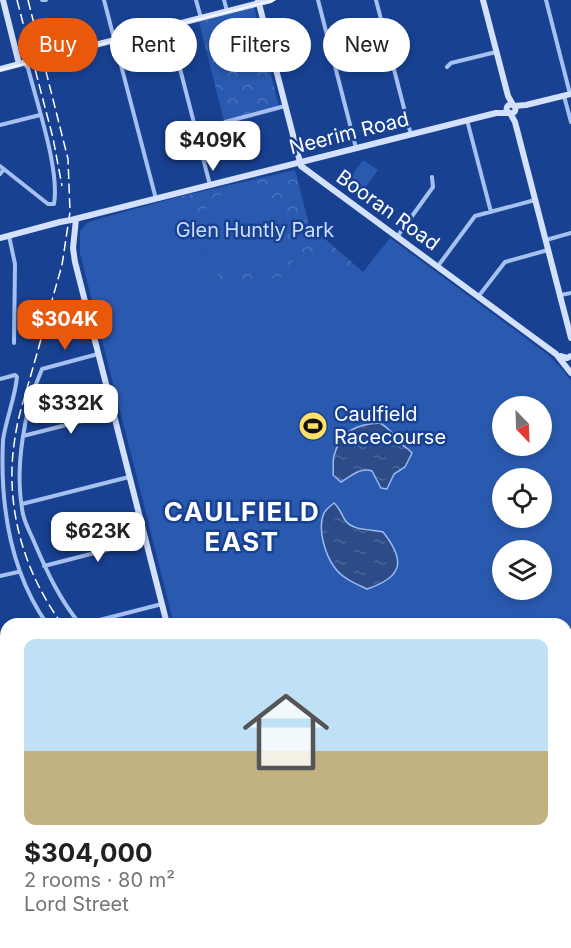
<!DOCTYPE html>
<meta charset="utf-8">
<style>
body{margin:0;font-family:Inter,sans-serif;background:#f6f6f6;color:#202124;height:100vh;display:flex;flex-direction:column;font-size:22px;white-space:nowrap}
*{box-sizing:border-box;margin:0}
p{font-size:20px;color:#757577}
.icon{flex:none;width:33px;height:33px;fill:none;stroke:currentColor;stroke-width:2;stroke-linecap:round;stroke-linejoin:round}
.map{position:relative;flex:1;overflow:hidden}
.drawer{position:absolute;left:0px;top:618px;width:572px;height:330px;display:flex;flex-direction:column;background:#fff;border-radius:18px 18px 0 0;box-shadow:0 3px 9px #0003}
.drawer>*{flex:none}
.hud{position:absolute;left:18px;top:18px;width:536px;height:54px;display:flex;gap:12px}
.needle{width:39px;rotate:157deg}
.controls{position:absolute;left:492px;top:396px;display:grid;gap:12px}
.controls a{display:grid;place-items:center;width:60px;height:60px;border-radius:50%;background:#fff;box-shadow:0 3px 9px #0003;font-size:30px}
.price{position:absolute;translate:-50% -51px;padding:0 14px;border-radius:12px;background:#fff;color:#222;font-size:20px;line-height:39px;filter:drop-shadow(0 2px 3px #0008)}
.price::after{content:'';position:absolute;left:50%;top:36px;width:18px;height:14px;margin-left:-9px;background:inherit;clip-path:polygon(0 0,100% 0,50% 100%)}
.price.on{background:#ea580c;color:#fff}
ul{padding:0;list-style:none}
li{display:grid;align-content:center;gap:12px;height:318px;padding:0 24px}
li span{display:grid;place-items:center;height:186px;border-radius:12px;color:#555}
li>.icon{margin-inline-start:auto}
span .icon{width:108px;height:108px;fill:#fffc;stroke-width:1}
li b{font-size:26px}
.tag{padding:0 21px;border-radius:27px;background:#fff;box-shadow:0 3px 9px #0003;font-size:21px;line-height:54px}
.tag.on{background:#ea580c;color:#fff}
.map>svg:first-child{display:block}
.park{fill:url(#park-crowns)}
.garden{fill:#2a5ab0;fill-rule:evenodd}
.water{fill:url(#water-ripples);stroke:#99baf2;stroke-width:1.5}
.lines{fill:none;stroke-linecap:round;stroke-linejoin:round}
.street{stroke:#a6c1f0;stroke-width:4}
.secondary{stroke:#d4e1fb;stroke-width:6}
.primary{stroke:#eff4ff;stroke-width:6}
.highway{stroke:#fff;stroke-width:8}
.tram{stroke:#fff;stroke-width:1.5}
.rail{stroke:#fff;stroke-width:1.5;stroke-dasharray:10 4.5;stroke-linecap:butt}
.secondary-bridge{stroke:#d4e1fb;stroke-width:6}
.labels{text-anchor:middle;stroke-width:5;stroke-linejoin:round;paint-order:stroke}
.street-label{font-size:20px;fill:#fff;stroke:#184192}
.park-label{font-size:20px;fill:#cddefb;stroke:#184192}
.poi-label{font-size:20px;fill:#fff;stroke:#184192;text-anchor:start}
.district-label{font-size:26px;font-weight:bold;letter-spacing:1.5px;fill:#fff;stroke:#184192}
</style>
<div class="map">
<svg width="571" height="948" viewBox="0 0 571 948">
<defs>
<pattern id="park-crowns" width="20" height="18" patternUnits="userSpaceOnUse" patternTransform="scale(1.5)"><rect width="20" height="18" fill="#2a5ab0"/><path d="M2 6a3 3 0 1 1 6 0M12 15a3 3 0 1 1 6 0" fill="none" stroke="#4a73bc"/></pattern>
<pattern id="water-ripples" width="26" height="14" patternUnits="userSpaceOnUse" patternTransform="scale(1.5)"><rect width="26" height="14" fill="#2c4b87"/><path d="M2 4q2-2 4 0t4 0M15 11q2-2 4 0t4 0" fill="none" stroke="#4c6699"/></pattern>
</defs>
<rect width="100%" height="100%" fill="#184192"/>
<path class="park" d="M254 7 280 110 225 125 199 22Z
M295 170 309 225 363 272 359 276 221 282 174 198Z"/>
<path class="garden" d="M363 160 378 170 360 195 345 185Z
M240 189C247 190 256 190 262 194 280 204 293 229 285 249 275 274 245 281 224 265 214 258 206 249 204 236 198 207 215 194 240 189Z
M174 198 221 282 317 275 294 276 293 257 327 255 328 274 363 272 390 238 546 353 563 370 571 381V671L566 675V624H174L80 253V231L88 222ZM502 406H542V446H502ZM502 478H542V518H502ZM502 550H542V590H502Z"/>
<path class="water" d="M380 423C390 429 393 434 399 442 403 447 408 447 412 453L405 467 394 474 387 489 381 488 372 471C361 467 351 476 341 482L333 475C334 468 332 462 334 456 340 431 357 424 380 423Z
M334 503C340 508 341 514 345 520 352 531 371 529 383 532 406 561 403 577 367 589 356 584 342 578 335 568 325 555 317 528 324 513 326 509 330 506 334 503Z"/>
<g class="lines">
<path class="street" d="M42 0H46
M104 0 156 199
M196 0 201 18
M224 0 227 11
M318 0 356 148
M376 0 411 135
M546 0 570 94
M169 26 210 185
M447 67 451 63 496 52
M564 96 571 122
M467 120 491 212
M225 122 285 106
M0 125 40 115
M0 166 48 204H54C60 170 37 104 28 68L24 63
M0 174 4 169
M9 236 15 264 14 343
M397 237 433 187 432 177
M546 240 571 233
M438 266 475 216 535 200
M561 295 571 293
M478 297 505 262 548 250
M0 379 15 375 17 377C15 398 6 419 3 440 0 504 10 571 47 624
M23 436 113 413
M22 504 129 477
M44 566 145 540
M0 576 18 572
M80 624C60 600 47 572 35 544 31 534 25 524 23 514 14 470 24 410 42 369L98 354
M84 624 162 604
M0 649 6 650
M0 699 6 698
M566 833 571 822
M0 851 6 846
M0 878 6 902
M0 912 6 910
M566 919 571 918
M150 942 152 948
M208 942 210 948
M267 942 268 948
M324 942 326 948
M381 942 383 948
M441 942 443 948
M472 944 479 942"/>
<path class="secondary" d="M3 0 19 64
M258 0 301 166 556 354 571 373
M483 0 508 96 513 105
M48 57 271 0
M0 69 31 61
M506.5 109a4.5 4.5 0 1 1 9 0a4.5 4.5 0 1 1-9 0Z
M514 106 526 105 571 94
M510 113 515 122 571 338
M76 219 73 248 75 262 167 624
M71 220 496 113H508
M0 238 60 222
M560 356 567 358 571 356
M566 685 571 681
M566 835 571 838
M107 948 130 942"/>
<path class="primary" d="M91 942 93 948"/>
<path class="highway" d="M0 755 6 759
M0 769 6 773
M566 863 571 865
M566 874 571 876"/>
<path class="tram" d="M0 70 275 0
M566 836 571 839
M103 948 127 942"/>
<path class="rail" d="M17 0 53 138 62 186
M28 0 68 159 70 212 62 265C52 300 42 336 32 371 26 393 18 415 15 438 4 504 23 571 62 624
M0 656 6 657
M566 854 571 856"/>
<path class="secondary-bridge" d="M31 61 48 57
M60 222 71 220"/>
</g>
<defs>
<g id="stadium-disc" transform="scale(1.5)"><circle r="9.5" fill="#ffe165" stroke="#184192"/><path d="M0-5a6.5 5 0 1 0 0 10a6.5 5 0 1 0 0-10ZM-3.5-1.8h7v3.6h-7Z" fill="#111"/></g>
</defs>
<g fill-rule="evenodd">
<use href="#stadium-disc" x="313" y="426"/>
</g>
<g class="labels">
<g class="street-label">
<text transform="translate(349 133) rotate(-14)" y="7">Neerim Road</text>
<text transform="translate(388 210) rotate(36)" y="7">Booran Road</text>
</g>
<g class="park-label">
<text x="255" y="237">Glen Huntly Park</text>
</g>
<g class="poi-label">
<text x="334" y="421">Caulfield<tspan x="334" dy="23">Racecourse</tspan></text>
</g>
<g class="district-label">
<text x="242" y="521">CAULFIELD<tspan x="242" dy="30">EAST</tspan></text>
</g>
</g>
</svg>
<div class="controls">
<a><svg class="needle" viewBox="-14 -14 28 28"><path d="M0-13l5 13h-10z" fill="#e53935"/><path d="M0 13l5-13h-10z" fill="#757577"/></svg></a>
<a><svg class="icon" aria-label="locate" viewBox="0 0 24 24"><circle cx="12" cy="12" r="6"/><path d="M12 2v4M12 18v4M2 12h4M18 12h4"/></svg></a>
<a><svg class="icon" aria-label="layers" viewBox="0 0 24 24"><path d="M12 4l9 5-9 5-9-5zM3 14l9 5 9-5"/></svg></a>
</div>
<b class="price" style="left:213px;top:172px">$409K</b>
<b class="price on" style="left:65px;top:351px">$304K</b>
<b class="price" style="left:71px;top:435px">$332K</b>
<b class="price" style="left:98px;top:563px">$623K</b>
<div class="hud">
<a class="tag on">Buy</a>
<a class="tag">Rent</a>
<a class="tag">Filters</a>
<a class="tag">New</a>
</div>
<section class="drawer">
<ul>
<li><span style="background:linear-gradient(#bfe0f5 60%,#c2b280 0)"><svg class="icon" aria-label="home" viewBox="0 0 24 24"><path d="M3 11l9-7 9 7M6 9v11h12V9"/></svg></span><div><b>$304,000</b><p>2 rooms · 80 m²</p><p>Lord Street</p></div></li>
</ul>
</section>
</div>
